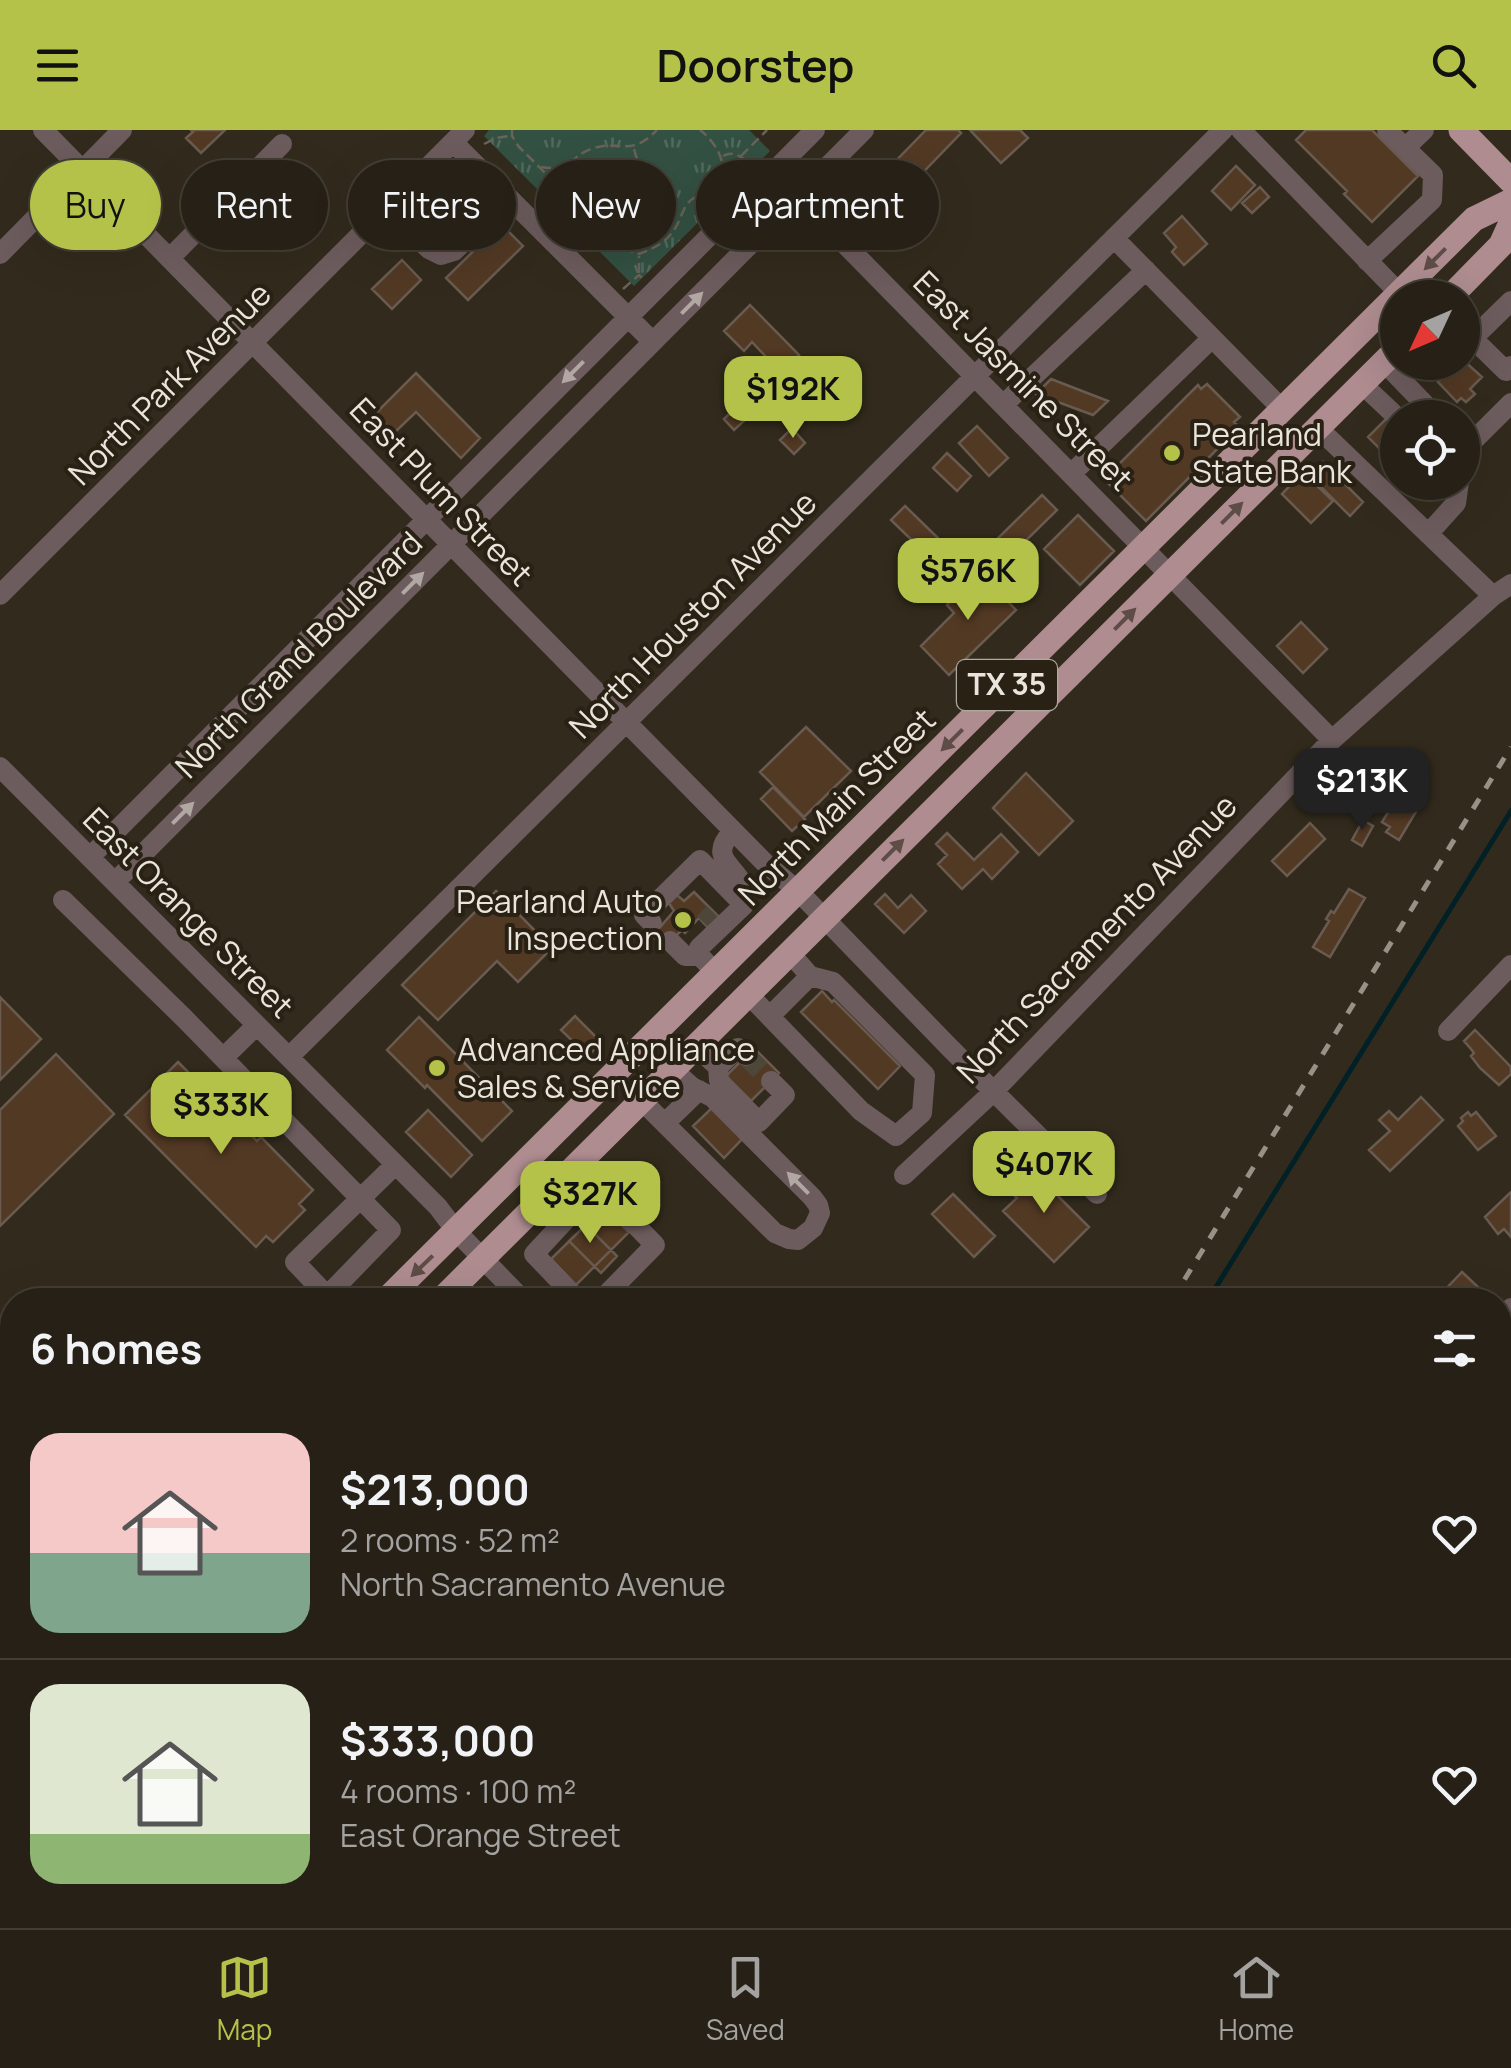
<!DOCTYPE html>
<meta charset="utf-8">
<style>
body{margin:0;font-family:Manrope,sans-serif;background:#322d23;color:#f1f3f6;height:100vh;display:flex;flex-direction:column;font-size:38px;white-space:nowrap}
*{box-sizing:border-box;margin:0}
p{font-size:32px;color:#a4a3a1}
.icon{flex:none;width:55px;height:55px;fill:none;stroke:currentColor;stroke-width:2;stroke-linecap:round;stroke-linejoin:round}
.map{position:relative;flex:1;overflow:hidden}
.sheet{position:absolute;left:0px;top:1158px;width:1512px;height:642px;display:flex;flex-direction:column;background:#262016;border-radius:40px 40px 0 0;box-shadow:0 10px 40px #0002,0 0 0 2px #423e35}
.sheet>*{flex:none}
.top-card{position:absolute;left:30px;top:30px;width:1000px;height:90px;display:flex;gap:20px}
.needle{width:65px;rotate:226deg}
.fabs{position:absolute;left:1380px;top:150px;display:grid;gap:20px}
.fabs a{display:grid;place-items:center;width:100px;height:100px;border-radius:50%;background:#262016;box-shadow:0 10px 40px #0002,0 0 0 2px #423e35;font-size:50px}
.price{position:absolute;translate:-50% -85px;padding:0 22px;border-radius:20px;background:#b4c24a;color:#111;font-size:32px;line-height:65px;filter:drop-shadow(0 2px 5px #0008)}
.price::after{content:'';position:absolute;left:50%;top:60px;width:30px;height:22px;margin-left:-15px;background:inherit;clip-path:polygon(0 0,100% 0,50% 100%)}
.price.on{background:#222;color:#fff}
ul{padding:0;list-style:none}
li{display:flex;align-items:center;gap:30px;height:250px;padding:0 30px}
li+li{border-top:2px solid #423e35}
li span{display:grid;place-items:center;flex:none;width:280px;height:200px;border-radius:30px;color:#555}
li>.icon{margin-inline-start:auto}
span .icon{width:120px;height:120px;fill:#fffc;stroke-width:1}
li b{font-size:42px}
h2{display:flex;justify-content:space-between;align-items:center;height:120px;padding:0 30px;font-size:42px}
.tag{padding:0 35px;border-radius:45px;background:#262016;box-shadow:0 10px 40px #0002,0 0 0 2px #423e35;font-size:35px;line-height:90px}
.tag.on{background:#b4c24a;color:#111}
header{display:flex;justify-content:space-between;align-items:center;height:130px;padding:0 30px;background:#b4c24a;color:#111;font-size:45px;font-weight:600}
.menu{display:flex;justify-content:space-around;align-items:center;height:140px;border-top:2px solid #423e35;background:#262016;font-size:28px;color:#a4a3a1}
.menu a{display:grid;justify-items:center;gap:5px}
.menu .on{color:#b4c24a}
.map>svg:first-child{display:block}
.grass{fill:url(#grass-tufts)}
.lines{fill:none;stroke-linecap:round;stroke-linejoin:round}
.stream{stroke:#012127;stroke-width:5}
.building{fill:#523924;stroke:#695b50;stroke-width:2.5}
.minor-tunnel{stroke:#4d473a;stroke-width:20;stroke-dasharray:20 10;stroke-linecap:butt}
.path{stroke:#6a6357;stroke-width:2.5;stroke-dasharray:10 5;stroke-linecap:butt}
.minor{stroke:#6d5c5e;stroke-width:20}
.major{stroke:#ae8c90;stroke-width:25}
.rail{stroke:#979186;stroke-width:5;stroke-dasharray:12 12;stroke-linecap:butt}
.oneway{fill:#5e4c46}
.oneway2{fill:#b1a7a3}
.poi-dot{fill:#b4c24a;stroke:#282114;stroke-width:4}
.labels{text-anchor:middle;stroke-width:8;stroke-linejoin:round;paint-order:stroke}
.shield{fill:#282114;stroke:#afaaa0;stroke-width:2.5}
.shield-label{font-size:30px;font-weight:bold;fill:#e9e4dc}
.street-label{font-size:32px;fill:#e9e4dc;stroke:#282114}
.poi-label{font-size:32px;fill:#e9e4dc;stroke:#282114;text-anchor:start}
</style>
<header><svg class="icon" aria-label="menu" viewBox="0 0 24 24"><path d="M4 6h16M4 12h16M4 18h16"/></svg>Doorstep<svg class="icon" aria-label="search" viewBox="0 0 24 24"><circle cx="10" cy="10" r="6"/><path d="M15 15l6 6"/></svg></header>
<div class="map">
<svg width="1511" height="1798" viewBox="0 0 1511 1798">
<defs>
<pattern id="grass-tufts" width="24" height="20" patternUnits="userSpaceOnUse" patternTransform="scale(2.5)"><rect width="24" height="20" fill="#335143"/><path d="M3 7l-1-3M5 7V3M7 7l1-3M15 17l-1-3M17 17v-4M19 17l1-3" fill="none" stroke="#516a5e"/></pattern>
</defs>
<rect width="100%" height="100%" fill="#322b1d"/>
<path class="grass" d="M489 0H749L770 21 634 156 484 6Z"/>
<g class="lines">
<path class="stream" d="M1208 1170 1511 681
M0 1631 12 1640
M178 1788 189 1798
M732 1798 739 1788"/>
</g>
<path class="building" d="M191 0H225L201 23 186 8 193 2Z
M926 0H958L961 3 906 60 886 41Z
M970 0H1020L1028 8 1001 33Z
M1306 0H1372L1418 46 1372 92 1344 64 1347 61 1296 10Z
M1236 36 1255 55 1231 80 1212 61Z
M1260 57 1269 67 1252 83 1242 73Z
M1182 86 1207 114 1184 135 1172 122 1176 117 1164 103Z
M501 94 523 116 468 170 446 148Z
M402 130 421 150 392 179 372 159Z
M750 175 799 225 772 252 768 247 770 245 762 236 769 230 752 212 744 221 724 201Z
M1462 229 1482 247 1470 259 1475 264 1466 272 1461 268 1457 272 1438 252 1441 249 1425 232H1462Z
M416 243 480 308 461 328 416 282 394 303 375 284Z
M1051 249 1108 271 1093 285 1036 264Z
M1207 254 1240 287 1234 292 1239 297 1146 391 1104 349 1198 255 1201 259Z
M749 264 760 276 734 300 724 289Z
M1387 288 1398 299V337L1395 339 1382 325 1384 323 1368 307Z
M977 296 1008 328 989 346 959 313Z
M792 298 805 313 794 324 780 310Z
M947 323 971 346 957 361 933 338Z
M1323 332 1363 372 1350 386 1310 346Z
M1303 342 1333 371 1311 393 1282 364Z
M1042 365 1057 380 1001 435 986 420Z
M905 376 938 408 924 422 891 390Z
M1078 385 1114 421 1080 455 1044 419Z
M927 431 939 442 925 457 913 446Z
M979 442 1016 480 949 545 921 516 954 483 947 475Z
M1301 492 1327 519 1303 543 1277 516Z
M806 597 851 641 804 687 760 642Z
M1026 643 1073 691 1039 725 993 678Z
M1406 653 1426 665 1399 710 1386 702 1390 697 1382 692Z
M773 657 805 689 792 701 761 669Z
M1363 690 1373 696 1362 716 1352 710Z
M1310 693 1325 709 1287 746 1272 731Z
M947 703 974 730 1001 704 1018 722 992 749 983 739 962 759 938 734 947 725 936 714Z
M1349 759 1365 768 1330 827 1313 817 1329 791 1326 789 1331 781 1334 783Z
M496 761 552 818 518 852 497 831 438 890 402 855Z
M694 762 723 791 712 802 699 788 685 803 682 800 664 817 645 799 655 789 661 796 674 781 669 773 677 765 684 771Z
M885 764 898 778 911 765 926 781 904 803 875 774Z
M822 861 832 872 834 870 900 936 878 959 801 882Z
M0 867 41 909 0 950Z
M575 886 601 912 588 926 561 900Z
M419 887 512 981 482 1011 427 955 425 958 387 920Z
M1475 900 1511 937V944L1499 955 1480 938 1471 926 1474 923 1471 919 1464 911Z
M754 918 779 943 751 971 726 946Z
M56 924 114 984 0 1096V980Z
M178 932 257 1011 261 1007 313 1060 299 1074 305 1080 273 1112 266 1106 256 1117 125 985Z
M1421 967 1443 990 1390 1041 1369 1020 1390 1001 1379 990 1389 981 1398 990Z
M715 975 745 1006 724 1028 693 996Z
M428 980 472 1025 451 1047 406 1002Z
M1468 982 1471 986 1476 982 1496 1006 1478 1020 1458 996 1463 991 1461 988Z
M1031 1039 1089 1097 1054 1132 1003 1081 1017 1068 1009 1060Z
M1511 1062V1107L1504 1099 1498 1104 1485 1087Z
M953 1064 995 1106 974 1127 932 1084Z
M604 1077 629 1102 576 1155 551 1129Z
M586 1095 617 1126 601 1143 569 1111Z
M1462 1142 1478 1157 1465 1170H1445L1440 1165Z
M1502 1236 1511 1245V1273L1500 1262V1239Z
M1510 1577H1511V1618L1500 1607V1586Z
M1502 1778 1511 1788V1798H1482L1477 1793 1483 1788H1500Z"/>
<g class="lines">
<path class="minor-tunnel" d="M704 793 714 783
M746 926 771 951
M0 1357 12 1369"/>
<path class="path" d="M512 0V6L519 17 620 117 639 124C655 118 669 111 677 95 681 88 683 79 688 73 695 64 708 65 716 56 732 38 716 12 700 0
M484 14 496 8 510 6
M634 19 642 46
M723 26C736 19 745 30 754 38
M741 26 767 0
M571 36 569 55 572 67
M541 37C574 42 567 28 591 19 620 8 629 29 657 0
M639 143V126
M623 159 639 145 643 149"/>
<path class="minor" d="M43 0 764 732 799 762 950 918 1097 1064
M1241 0 1400 164
M453 12 653 212
M1405 18 1424 0
M774 42 1332 610
M387 79 429 119 441 125 454 121 509 68
M1114 108 1283 280
M0 124 122 0
M170 128 282 14
M1367 131 1432 70 1433 45 1387 0
M1462 198 1506 241 1511 236
M1473 208 1511 171
M1384 232 1438 288
M1362 254 1398 288
M1004 274 1146 140
M1318 298 1493 466
M1462 313 1467 317 1511 273
M1072 343 1212 208
M1428 404 1456 373 1459 352
M0 465 465 0
M0 637 438 1077 456 1101 523 1170
M90 727 815 0
M115 752 864 0
M63 770 184 888 391 1100 327 1166
M652 793 644 785 700 730 744 775
M670 811 685 826H700
M717 844 700 826 699 818 744 775C754 738 700 735 733 701
M748 864 861 981 896 1006 922 983 925 945 833 852 810 846 790 823
M770 886 810 846
M1448 901 1511 835
M696 916 718 937 719 950 722 955 759 992 785 965 771 951
M289 927 1223 0
M223 928 257 895
M718 937 738 918 746 926
M642 971 775 1103 789 1109 798 1110 813 1098 820 1083 818 1075 812 1067 712 967 692 957 672 939
M665 993 699 960
M904 1045 993 962 1332 610 1493 466 1511 454
M564 1047 585 1069 608 1067 655 1115 601 1170
M331 1170 295 1132 395 1035
M578 1170 534 1124 585 1069
M1500 1189 1511 1178
M0 1321 12 1334
M0 1425 12 1437
M1500 1469 1511 1480
M1500 1533 1511 1522
M0 1696 12 1708
M93 1788 103 1798
M1124 1788 1135 1798
M1009 1798 1019 1788
M1235 1798 1245 1788"/>
<path class="major" d="M1461 0 1511 51
M1449 168 1501 115 1511 93
M386 1170 1474 89 1511 71
M441 1170 1398 218
M0 1557 12 1544
M0 1611 12 1599"/>
<path class="rail" d="M1172 1170 1511 617
M788 1798 795 1788"/>
</g>
<defs><path id="oneway-solid" d="M-6-.8H1V-3.2L6.5 0L1 3.2V.8H-6Z" transform="scale(2.5)"/></defs>
<g class="oneway">
<use href="#oneway-solid" transform="translate(1435 129) rotate(135)"/>
<use href="#oneway-solid" transform="translate(1232 383) rotate(-45)"/>
<use href="#oneway-solid" transform="translate(1125 489) rotate(-45)"/>
<use href="#oneway-solid" transform="translate(952 610) rotate(135)"/>
<use href="#oneway-solid" transform="translate(893 720) rotate(-45)"/>
<use href="#oneway-solid" transform="translate(422 1136) rotate(136)"/>
</g>
<g class="oneway2">
<use href="#oneway-solid" transform="translate(692 173) rotate(-45)"/>
<use href="#oneway-solid" transform="translate(573 242) rotate(135)"/>
<use href="#oneway-solid" transform="translate(413 453) rotate(-45)"/>
<use href="#oneway-solid" transform="translate(183 683) rotate(-45)"/>
<use href="#oneway-solid" transform="translate(798 1053) rotate(-135)"/>
</g>
<g class="poi-dot">
<circle cx="1172" cy="323" r="10"/>
<circle cx="683" cy="790" r="10"/>
<circle cx="437" cy="938" r="10"/>
</g>
<g class="labels">
<rect class="shield" x="957" y="530" width="100" height="50" rx="8"/>
<g class="shield-label">
<text x="1007" y="565">TX 35</text>
</g>
<g class="street-label">
<text transform="translate(1023 251) rotate(45)" y="11">East Jasmine Street</text>
<text transform="translate(170 254) rotate(-45)" y="11">North Park Avenue</text>
<text transform="translate(441 362) rotate(46)" y="11">East Plum Street</text>
<text transform="translate(693 485) rotate(-45)" y="11">North Houston Avenue</text>
<text transform="translate(299 525) rotate(-45)" y="11">North Grand Boulevard</text>
<text transform="translate(837 677) rotate(-45)" y="11">North Main Street</text>
<text transform="translate(188 783) rotate(45)" y="11">East Orange Street</text>
<text transform="translate(1097 809) rotate(-46)" y="11">North Sacramento Avenue</text>
</g>
<g class="poi-label">
<text x="1192" y="316">Pearland<tspan x="1192" dy="37">State Bank</tspan></text>
<text x="663" y="783" text-anchor="end">Pearland Auto<tspan x="663" dy="37">Inspection</tspan></text>
<text x="457" y="931">Advanced Appliance<tspan x="457" dy="37">Sales &amp; Service</tspan></text>
</g>
</g>
</svg>
<div class="fabs">
<a><svg class="needle" viewBox="-14 -14 28 28"><path d="M0-13l5 13h-10z" fill="#e53935"/><path d="M0 13l5-13h-10z" fill="#a4a3a1"/></svg></a>
<a><svg class="icon" aria-label="locate" viewBox="0 0 24 24"><circle cx="12" cy="12" r="6"/><path d="M12 2v4M12 18v4M2 12h4M18 12h4"/></svg></a>
</div>
<b class="price" style="left:793px;top:311px">$192K</b>
<b class="price" style="left:968px;top:493px">$576K</b>
<b class="price on" style="left:1362px;top:703px">$213K</b>
<b class="price" style="left:221px;top:1027px">$333K</b>
<b class="price" style="left:1044px;top:1086px">$407K</b>
<b class="price" style="left:590px;top:1116px">$327K</b>
<div class="top-card">
<a class="tag on">Buy</a>
<a class="tag">Rent</a>
<a class="tag">Filters</a>
<a class="tag">New</a>
<a class="tag">Apartment</a>
</div>
<section class="sheet">
<h2>6 homes<svg class="icon" aria-label="filters" viewBox="0 0 24 24"><path d="M4 7h16M4 17h16"/><circle cx="9" cy="7" r="2"/><circle cx="15" cy="17" r="2"/></svg></h2>
<ul>
<li><span style="background:linear-gradient(#f6c9c9 60%,#7fa58c 0)"><svg class="icon" aria-label="home" viewBox="0 0 24 24"><path d="M3 11l9-7 9 7M6 9v11h12V9"/></svg></span><div><b>$213,000</b><p>2 rooms · 52 m²</p><p>North Sacramento Avenue</p></div><svg class="icon" aria-label="heart" viewBox="0 0 24 24"><path d="M12 20l-8-8c-3-5 5-10 8-4 3-6 11-1 8 4z"/></svg></li>
<li><span style="background:linear-gradient(#dfe7d0 75%,#8fb573 0)"><svg class="icon" aria-label="home" viewBox="0 0 24 24"><path d="M3 11l9-7 9 7M6 9v11h12V9"/></svg></span><div><b>$333,000</b><p>4 rooms · 100 m²</p><p>East Orange Street</p></div><svg class="icon" aria-label="heart" viewBox="0 0 24 24"><path d="M12 20l-8-8c-3-5 5-10 8-4 3-6 11-1 8 4z"/></svg></li>
</ul>
</section>
</div>
<nav class="menu">
<a class="on"><svg class="icon" aria-label="map" viewBox="0 0 24 24"><path d="M3 6l6-2 6 2 6-2v14l-6 2-6-2-6 2zM9 4v14M15 6v14"/></svg>Map</a>
<a><svg class="icon" aria-label="saved" viewBox="0 0 24 24"><path d="M7 4h10v16l-5-4-5 4z"/></svg>Saved</a>
<a><svg class="icon" aria-label="home" viewBox="0 0 24 24"><path d="M3 11l9-7 9 7M6 9v11h12V9"/></svg>Home</a>
</nav>
